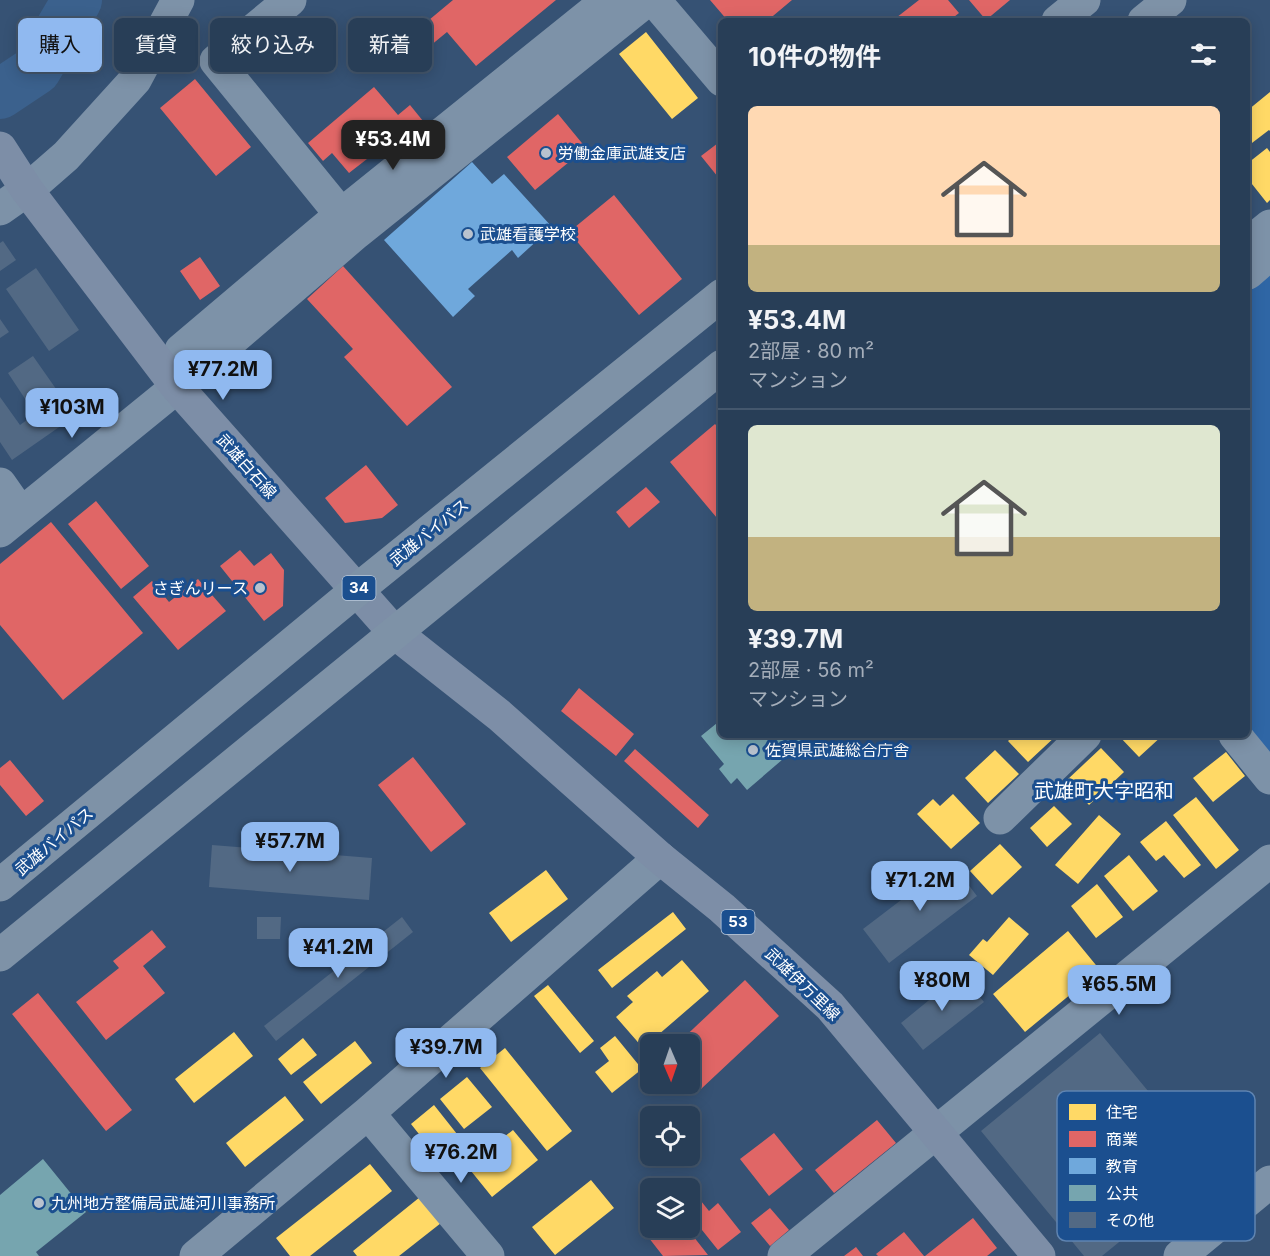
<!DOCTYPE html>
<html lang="ja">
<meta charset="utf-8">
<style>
body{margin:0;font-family:Inter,"Noto Sans JP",sans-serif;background:#30455d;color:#f1f3f6;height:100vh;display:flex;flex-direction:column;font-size:22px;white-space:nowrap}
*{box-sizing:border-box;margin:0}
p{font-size:20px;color:#a5aeba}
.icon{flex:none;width:33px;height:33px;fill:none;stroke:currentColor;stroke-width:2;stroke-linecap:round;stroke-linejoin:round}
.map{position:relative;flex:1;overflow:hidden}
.drawer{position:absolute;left:718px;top:18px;width:532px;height:720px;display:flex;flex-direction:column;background:#283e57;border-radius:9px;box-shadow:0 3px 15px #0003,0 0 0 2px #44576d}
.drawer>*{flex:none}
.banner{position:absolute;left:18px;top:18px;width:570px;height:54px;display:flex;gap:12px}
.needle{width:39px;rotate:178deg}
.tools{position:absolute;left:640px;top:1034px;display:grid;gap:12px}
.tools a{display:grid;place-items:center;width:60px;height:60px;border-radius:9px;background:#283e57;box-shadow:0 3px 15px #0003,0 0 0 2px #44576d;font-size:30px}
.price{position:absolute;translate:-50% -51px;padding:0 14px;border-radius:12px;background:#90b9f0;color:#111;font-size:20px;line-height:39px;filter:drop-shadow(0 2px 3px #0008)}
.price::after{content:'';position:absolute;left:50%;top:36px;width:18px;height:14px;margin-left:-9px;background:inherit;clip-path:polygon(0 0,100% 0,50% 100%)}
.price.active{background:#222;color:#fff}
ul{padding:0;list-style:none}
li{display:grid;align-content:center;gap:12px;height:318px;padding:0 30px}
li+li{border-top:2px solid #44576d}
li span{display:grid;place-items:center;height:186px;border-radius:9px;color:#555}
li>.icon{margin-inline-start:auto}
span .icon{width:108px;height:108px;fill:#fffc;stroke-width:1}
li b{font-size:26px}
h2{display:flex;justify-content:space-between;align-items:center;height:72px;padding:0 30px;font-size:26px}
.chip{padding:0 21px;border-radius:9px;background:#283e57;box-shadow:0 3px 15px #0003,0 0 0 2px #44576d;font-size:21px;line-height:54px}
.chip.active{background:#90b9f0;color:#111}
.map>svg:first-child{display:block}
.green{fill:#2f66a5}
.homes{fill:#ffd966}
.shops{fill:#e06666}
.schools{fill:#6fa8dc}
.public{fill:#76a5af}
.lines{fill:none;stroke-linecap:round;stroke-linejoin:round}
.river{stroke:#3b618d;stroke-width:50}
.building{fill:#526984}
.minor{stroke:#7d92a8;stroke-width:33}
.major{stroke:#7d8ea7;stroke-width:33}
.highway{stroke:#7e92a7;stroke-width:33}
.poi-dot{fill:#b9c2ce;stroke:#1b4f8f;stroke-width:2}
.labels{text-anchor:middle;stroke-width:6;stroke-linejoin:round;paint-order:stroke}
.shield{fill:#1b4f8f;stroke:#bbcadd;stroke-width:1.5}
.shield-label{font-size:15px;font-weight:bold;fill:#fff}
.poi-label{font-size:16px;fill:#fff;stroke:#1b4f8f;text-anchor:start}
.street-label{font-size:16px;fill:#fff;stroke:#1b4f8f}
.quarter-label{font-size:20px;fill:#fff;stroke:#1b4f8f}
.key{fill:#1b4f8f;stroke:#5f84b1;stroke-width:1.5}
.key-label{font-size:16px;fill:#fff}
</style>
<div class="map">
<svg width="1270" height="1256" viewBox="0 0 1270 1256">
<rect width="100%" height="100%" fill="#365274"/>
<path class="green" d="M1270 272V760L1248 733V290Z"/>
<path class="homes" d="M646 32 698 98 672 119 619 54Z
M1270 92V131L1269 130 1248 146V110Z
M1267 148 1270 152V200L1267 203 1248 179V163Z
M1014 735H1057L1028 762 1008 741Z
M1118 735H1163L1139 757Z
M1101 748 1124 772 1089 805 1067 780Z
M995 750 1019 774 988 803 965 778Z
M1226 752 1245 776 1213 802 1193 778Z
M953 794 980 823 951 849 917 814 933 799 940 806Z
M1196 797 1239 850 1216 869 1173 815Z
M1054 806 1072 824 1047 847 1030 828Z
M1099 815 1121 834 1078 884 1055 865Z
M1166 821 1201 865 1184 878 1164 855 1156 861 1140 842Z
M1000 844 1022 867 992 895 970 871Z
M1129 855 1158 891 1133 911 1104 876Z
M546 870 568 899 511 942 489 913Z
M1097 884 1123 917 1096 938 1071 906Z
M673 912 686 929 612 988 598 970Z
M1009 917 1029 934 993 975 969 955 983 939 987 942Z
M1068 931 1100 970 1025 1032 993 994Z
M682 960 709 991 643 1048 616 1017 633 1002 627 996 657 971 662 977Z
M548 985 594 1041 580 1053 534 996Z
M234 1032 253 1056 194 1103 175 1079Z
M615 1036 642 1069 612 1093 595 1072 609 1061 600 1048Z
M303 1038 317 1055 291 1075 278 1059Z
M355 1041 372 1063 321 1104 303 1082Z
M505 1048 572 1131 547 1151 480 1068Z
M467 1077 492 1107 464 1129 440 1099Z
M285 1096 304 1120 245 1167 226 1143Z
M434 1105 457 1134 434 1153 411 1124Z
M513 1130 538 1160 492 1197 467 1166Z
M370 1164 392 1191 310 1256H290L276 1238Z
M591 1180 614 1208 555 1255 532 1227Z
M420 1197 441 1223 399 1256H357L353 1251Z"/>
<path class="shops" d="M453 0H556L476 66 447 32 430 46 417 30Z
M710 0H792L767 21H728Z
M919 0H948L959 13 949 21H892Z
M969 0H1010L986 20Z
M195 79 251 147 216 176 160 108Z
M374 87 398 115 410 105 423 121 382 155 361 130 350 139 367 159 349 173 332 153 323 161 308 143Z
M558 114 586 148 535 190 507 157Z
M722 140V182L701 156Z
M614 195 682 279 639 315 569 232Z
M200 257 220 286 200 300 180 271Z
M343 266 452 387 407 426 344 357 353 349 307 299Z
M715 424 722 432V524L670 462Z
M366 465 398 505 382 518 345 523 325 498Z
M646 487 660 502 629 528 616 512Z
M96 501 149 566 121 589 68 524Z
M51 522 143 633 63 700 0 625V564Z
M240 550 254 566 271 553 284 570 283 606 264 621 220 566Z
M198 579 226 611 178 650 133 597 152 581 169 602Z
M579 688 634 734 616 756 561 711Z
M635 749 709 815 698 828 624 761Z
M413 757 466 824 431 852 378 785Z
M10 760 44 801 26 816 0 785V768Z
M152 930 166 947 143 966 165 993 106 1040 76 1002 119 968 113 961Z
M745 980 779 1016 701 1089 690 1077V1044H677Z
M38 993 132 1110 106 1131 12 1014Z
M877 1120 896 1143 834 1193 815 1170Z
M774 1133 803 1169 769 1196 740 1159Z
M701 1201 709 1211 718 1203 741 1232 718 1250 690 1215V1209Z
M770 1208 789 1230 770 1246 751 1223Z
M973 1218 997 1248 987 1256H925Z
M652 1227H686L708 1255 663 1256 645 1233Z
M904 1232 924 1256H878L876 1254Z
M856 1247 863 1256H844Z"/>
<path class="schools" d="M472 162 492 184 504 174 552 227 518 258 512 250 468 289 475 296 453 317 384 240Z"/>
<path class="public" d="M722 719V735H811L747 790 737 778 731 784 719 769 724 764 701 736Z
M43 1159 86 1212 36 1252 39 1256H0V1195Z"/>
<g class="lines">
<path class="river" d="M0 94 36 70 77 0"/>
</g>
<path class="building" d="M3 241 16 260 0 271V243Z
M36 268 79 330 49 351 6 289Z
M0 319 9 332 0 338Z
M33 356 75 416 12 460 0 442V397L20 425 35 414 8 373Z
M212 845 372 858 369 900 209 887Z
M951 862 977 896 889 963 863 929Z
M257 917H281L280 939H257Z
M402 917 413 932 276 1041 264 1026Z
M961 974 984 1002 923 1050 901 1023Z
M1100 1033 1211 1167 1102 1256H1084L981 1131Z"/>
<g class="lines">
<path class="minor" d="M290 0 216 61 356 233
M654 0 722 80
M352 206 608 0
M0 209 27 190 66 156 135 80 178 0
M1248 244 1270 226
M1248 273 1270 254
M181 350 330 224
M0 484 21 514
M0 531 177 387 356 233 647 0
M1235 735 1270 778
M1000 818 1085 735
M368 1113 488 1256
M196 1256 368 1113 660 858
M784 1256 1270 861
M1180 1256 1270 1182"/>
<path class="major" d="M0 148 27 190 177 387 394 632 499 715 660 858 722 908 830 1006 1039 1256"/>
<path class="highway" d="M1058 21 1084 0
M1144 21 1170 0
M0 885 357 590 722 295
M0 955 722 366"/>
</g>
<g class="poi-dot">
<circle cx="546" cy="153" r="6"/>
<circle cx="468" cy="234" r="6"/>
<circle cx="260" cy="588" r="6"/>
<circle cx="753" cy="750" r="6"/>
<circle cx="39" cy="1203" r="6"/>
</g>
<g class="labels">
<g class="shield">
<rect x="342.5" y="576" width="33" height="24" rx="4.5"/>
<rect x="721.5" y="910" width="33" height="24" rx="4.5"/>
</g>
<g class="shield-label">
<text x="359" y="593">34</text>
<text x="738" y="927">53</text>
</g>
<g class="poi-label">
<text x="558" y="159">労働金庫武雄支店</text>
<text x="480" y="240">武雄看護学校</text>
<text x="248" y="594" text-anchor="end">さぎんリース</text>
<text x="765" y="756">佐賀県武雄総合庁舎</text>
<text x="51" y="1209">九州地方整備局武雄河川事務所</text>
</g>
<g class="street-label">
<text transform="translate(247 466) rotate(48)" y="6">武雄白石線</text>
<text transform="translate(429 532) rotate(-39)" y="6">武雄バイパス</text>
<text transform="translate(54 841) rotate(-40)" y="6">武雄バイパス</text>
<text transform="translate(803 984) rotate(44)" y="6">武雄伊万里線</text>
</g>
<g class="quarter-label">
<text x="1104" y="798">武雄町大字昭和</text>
</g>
</g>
<rect x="1057" y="1091" width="198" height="150" rx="9" class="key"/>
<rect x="1069" y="1104" width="27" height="16" fill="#ffd966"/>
<rect x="1069" y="1131" width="27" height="16" fill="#e06666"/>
<rect x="1069" y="1158" width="27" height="16" fill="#6fa8dc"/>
<rect x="1069" y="1185" width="27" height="16" fill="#76a5af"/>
<rect x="1069" y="1212" width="27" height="16" fill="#526984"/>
<g class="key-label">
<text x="1106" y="1118">住宅</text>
<text x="1106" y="1145">商業</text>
<text x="1106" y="1172">教育</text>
<text x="1106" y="1199">公共</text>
<text x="1106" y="1226">その他</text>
</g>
</svg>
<div class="tools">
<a><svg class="needle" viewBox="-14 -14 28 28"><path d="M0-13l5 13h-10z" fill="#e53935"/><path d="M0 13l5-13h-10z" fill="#a5aeba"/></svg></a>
<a><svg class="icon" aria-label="locate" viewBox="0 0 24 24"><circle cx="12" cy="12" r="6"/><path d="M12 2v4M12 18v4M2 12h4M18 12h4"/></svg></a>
<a><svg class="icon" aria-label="layers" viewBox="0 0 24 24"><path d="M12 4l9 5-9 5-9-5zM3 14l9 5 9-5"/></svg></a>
</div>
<b class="price active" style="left:393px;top:171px">¥53.4M</b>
<b class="price" style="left:223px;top:401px">¥77.2M</b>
<b class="price" style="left:72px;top:439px">¥103M</b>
<b class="price" style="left:290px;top:873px">¥57.7M</b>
<b class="price" style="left:920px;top:912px">¥71.2M</b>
<b class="price" style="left:338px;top:979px">¥41.2M</b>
<b class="price" style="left:942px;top:1012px">¥80M</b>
<b class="price" style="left:1119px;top:1016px">¥65.5M</b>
<b class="price" style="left:446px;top:1079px">¥39.7M</b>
<b class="price" style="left:461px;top:1184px">¥76.2M</b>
<div class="banner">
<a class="chip active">購入</a>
<a class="chip">賃貸</a>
<a class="chip">絞り込み</a>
<a class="chip">新着</a>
</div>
<section class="drawer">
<h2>10件の物件<svg class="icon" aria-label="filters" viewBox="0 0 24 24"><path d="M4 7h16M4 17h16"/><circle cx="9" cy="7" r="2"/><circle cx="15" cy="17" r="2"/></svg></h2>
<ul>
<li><span style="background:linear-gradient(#ffd9b3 75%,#c2b280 0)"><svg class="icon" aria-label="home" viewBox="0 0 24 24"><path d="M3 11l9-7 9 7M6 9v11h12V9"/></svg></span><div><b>¥53.4M</b><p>2部屋 · 80 m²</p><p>マンション</p></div></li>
<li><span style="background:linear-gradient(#dfe7d0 60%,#c2b280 0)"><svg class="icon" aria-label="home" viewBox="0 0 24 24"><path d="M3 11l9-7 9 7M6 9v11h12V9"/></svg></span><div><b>¥39.7M</b><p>2部屋 · 56 m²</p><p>マンション</p></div></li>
</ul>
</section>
</div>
